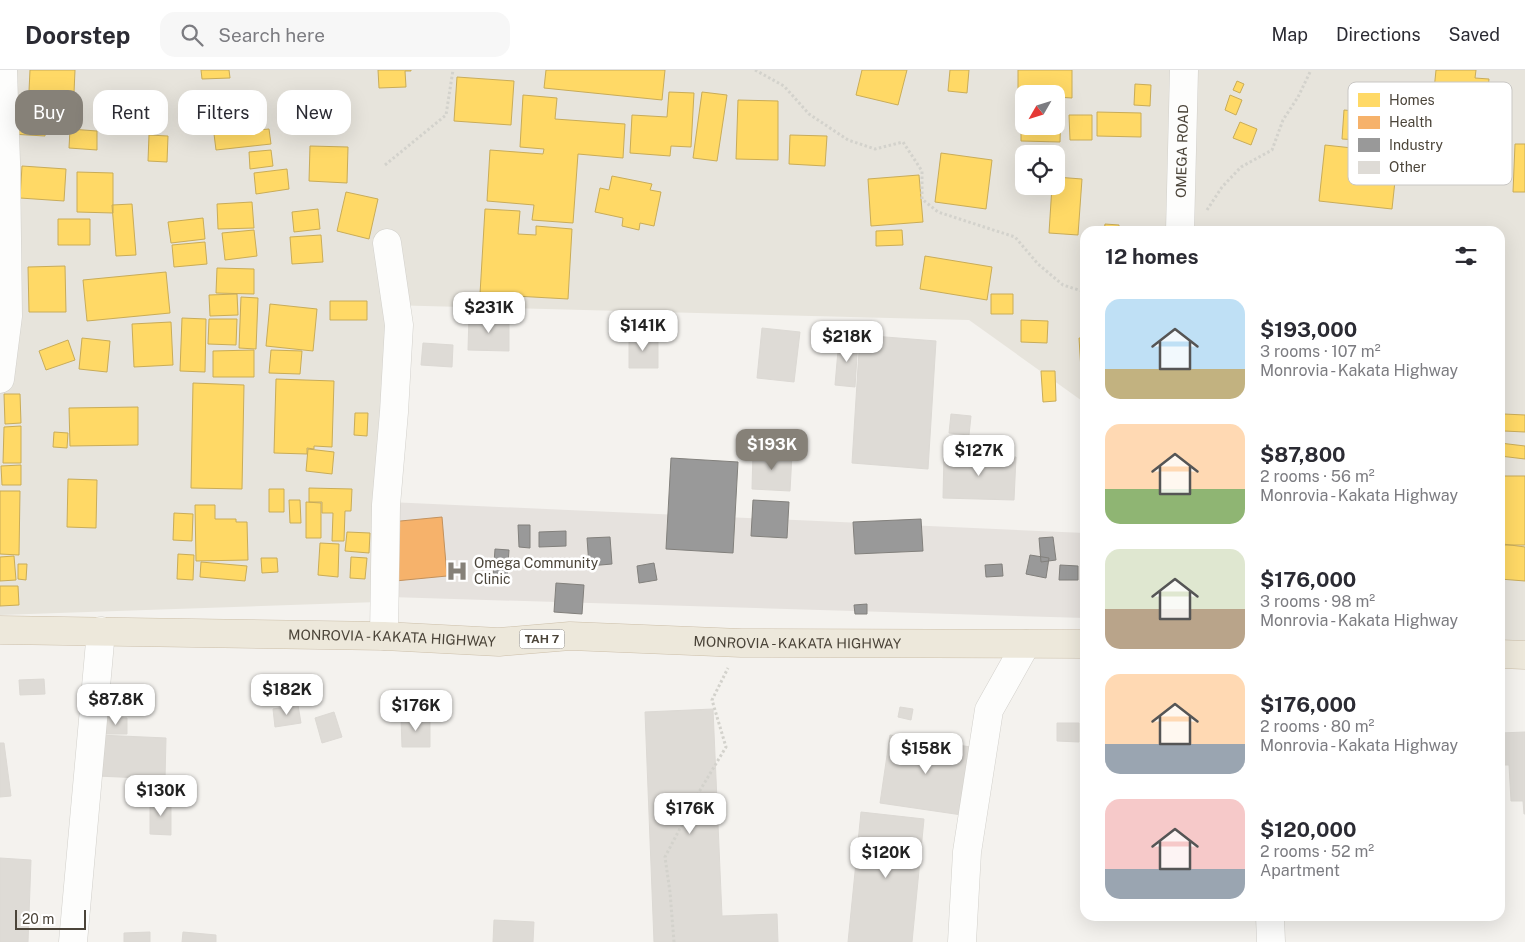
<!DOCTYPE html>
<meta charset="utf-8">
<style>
body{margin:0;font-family:"Public Sans",sans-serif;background:#f7f7f7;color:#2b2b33;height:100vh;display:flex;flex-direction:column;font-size:19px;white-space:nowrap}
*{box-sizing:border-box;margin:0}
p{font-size:16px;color:#7c7c81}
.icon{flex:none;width:28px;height:28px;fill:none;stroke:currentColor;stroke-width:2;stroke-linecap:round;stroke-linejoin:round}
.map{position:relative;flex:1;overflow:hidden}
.side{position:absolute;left:1080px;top:156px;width:425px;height:695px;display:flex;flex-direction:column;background:#fff;border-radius:15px;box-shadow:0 5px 20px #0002}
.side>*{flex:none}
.banner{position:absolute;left:15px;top:20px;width:475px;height:45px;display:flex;gap:10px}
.needle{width:32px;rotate:231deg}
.tools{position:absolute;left:1015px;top:15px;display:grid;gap:10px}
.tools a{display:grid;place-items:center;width:50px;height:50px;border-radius:10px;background:#fff;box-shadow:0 5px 20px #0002;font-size:25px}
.scale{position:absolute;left:15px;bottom:12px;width:71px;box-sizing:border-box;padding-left:5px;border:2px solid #4b4439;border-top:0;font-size:14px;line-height:18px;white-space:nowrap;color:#4b4439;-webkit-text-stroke:4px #fff;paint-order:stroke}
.price{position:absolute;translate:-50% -42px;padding:0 11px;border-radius:10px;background:#fff;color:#222;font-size:16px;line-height:32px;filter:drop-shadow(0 1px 2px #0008)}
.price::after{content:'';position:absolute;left:50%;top:30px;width:15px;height:11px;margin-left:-8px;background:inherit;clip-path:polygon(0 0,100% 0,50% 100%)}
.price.active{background:#868178;color:#fff}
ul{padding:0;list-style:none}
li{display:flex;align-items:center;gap:15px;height:125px;padding:0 25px}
li span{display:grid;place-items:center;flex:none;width:140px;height:100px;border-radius:15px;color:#555}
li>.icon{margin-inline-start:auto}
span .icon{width:60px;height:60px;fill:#fffc;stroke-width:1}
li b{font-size:21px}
h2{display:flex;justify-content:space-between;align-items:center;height:60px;padding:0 25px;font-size:21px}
.chip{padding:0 18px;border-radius:15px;background:#fff;box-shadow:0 5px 20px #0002;font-size:18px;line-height:45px}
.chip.active{background:#868178;color:#fff}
header{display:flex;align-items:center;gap:30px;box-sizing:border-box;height:70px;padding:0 25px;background:#fff;border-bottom:1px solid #e1e1e2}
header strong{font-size:24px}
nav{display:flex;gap:28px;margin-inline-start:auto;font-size:18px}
.search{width:350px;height:45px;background:#f7f7f7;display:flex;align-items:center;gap:12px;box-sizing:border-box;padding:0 18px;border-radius:15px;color:#7c7c81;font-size:19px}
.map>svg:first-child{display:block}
.residential{fill:#e7e4dc;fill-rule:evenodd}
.industrial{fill:#e6e2de}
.homes{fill:#ffd966;stroke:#c9ac58}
.health{fill:#f6b26b;stroke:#c3915c}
.industry{fill:#999;stroke:#82807c}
.building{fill:#dedbd6;stroke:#dcd9d4}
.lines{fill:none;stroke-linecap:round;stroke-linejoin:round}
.minor-casing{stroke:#d2d0cb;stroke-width:29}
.highway-casing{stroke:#ccbfa9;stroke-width:29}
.path{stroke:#d3d2cc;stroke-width:3;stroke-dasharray:2.5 2.5;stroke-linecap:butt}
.minor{stroke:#fdfdfc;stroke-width:28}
.highway{stroke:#ede8db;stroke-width:28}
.labels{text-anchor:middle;stroke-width:5;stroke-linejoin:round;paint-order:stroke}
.shield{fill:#fff;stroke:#817c74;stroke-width:1}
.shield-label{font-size:12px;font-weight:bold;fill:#4b4439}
.street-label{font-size:14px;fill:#4b4439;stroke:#fff}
.poi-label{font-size:14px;fill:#4b4439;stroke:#fff;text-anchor:start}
.key{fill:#fff;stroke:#c9c7c4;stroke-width:1}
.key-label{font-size:14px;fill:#4b4439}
</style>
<header>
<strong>Doorstep</strong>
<div class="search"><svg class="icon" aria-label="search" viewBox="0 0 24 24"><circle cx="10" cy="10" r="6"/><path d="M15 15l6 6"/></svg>Search here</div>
<nav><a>Map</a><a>Directions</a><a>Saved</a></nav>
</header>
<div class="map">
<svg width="1525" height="872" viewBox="0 0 1525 872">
<rect width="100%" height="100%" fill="#f4f2ee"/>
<path class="residential" d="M0 0H1525V582L1500 585V161H1085V333L969 250 387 235 378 532 0 545ZM1024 24H1056V56H1024ZM1024 84H1056V116H1024Z"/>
<path class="industrial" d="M389 432 1085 463V548L390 527Z"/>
<path class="homes" d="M30 0H75L74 23 29 21Z
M201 0H229L230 8 202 9Z
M378 0H411V1H405L406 17 379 18Z
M546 0H665L662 30 544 18Z
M862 0H907L898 35 856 25Z
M950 0H969L967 23 948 21Z
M1018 0H1072V28L1056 27V24H1024V27H1018Z
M1436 0H1476L1475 8 1489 9 1484 55 1431 50Z
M457 7 514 11 511 55 454 51Z
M1237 11 1244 14 1240 23 1233 20Z
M1135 14 1151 15 1150 36 1134 35Z
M669 22 694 23 691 77 671 76 670 86 630 83 632 45 667 47Z
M702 22 727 25 717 91 693 88Z
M523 25 557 28 555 49 625 54 623 88 578 84 573 153 532 150 534 135 487 131 490 80 543 84 544 79 520 77Z
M1230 25 1242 30 1236 45 1225 40Z
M14 26 47 28 45 66 11 64Z
M738 30 778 31V90L736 89Z
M1021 32H1024V56H1056V33H1061L1060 72 1021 71Z
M1344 40 1377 43 1375 71 1342 69Z
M1097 42 1141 43V67L1097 66Z
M1069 45H1092V70H1070Z
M1240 52 1257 59 1251 75 1233 68Z
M70 59 97 61V80L69 78Z
M269 59 271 74 216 80 214 64Z
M149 65 168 66 167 92 148 91Z
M790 65 827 66 825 96 789 94Z
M1515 74H1525V122H1513Z
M1325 75 1398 83 1392 139 1319 131Z
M310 76 348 77 347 113 309 111Z
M271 80 273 96 250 99 249 82Z
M941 83 992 90 986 139 935 132Z
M22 96 66 99 64 131 20 128Z
M287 99 289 119 256 124 254 103Z
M77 102 113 103V143L77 142Z
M919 105 923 152 871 156 868 109Z
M612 106 652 114 650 120 661 122 654 156 640 153 639 160 622 156 623 148 595 142 600 118 609 120Z
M1056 107 1082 109 1078 165 1049 163 1052 116H1056Z
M346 122 378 129 369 169 337 161Z
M252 132 254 158 218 159 217 134Z
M132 134 136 185 116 186 112 135Z
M318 139 320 159 294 162 292 142Z
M485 139 520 141 518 164 536 165V156L572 159 568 229 480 224Z
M203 148 205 169 171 173 168 152Z
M58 149H90V175H58Z
M1105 154 1119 155V161H1104Z
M254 160 257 186 225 190 222 163Z
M902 160 903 175 876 176V161Z
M321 165 323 192 292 194 290 167Z
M205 172 207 194 174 197 172 175Z
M925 186 992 197 987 230 920 219Z
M65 196 66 242H29L28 197Z
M217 198 254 199V224L216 223Z
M166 202 170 243 87 251 83 210Z
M237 224 238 245 210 246 209 225Z
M991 224H1013V244H991Z
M241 227 258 228 256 279 239 278Z
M330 231H367V250H330Z
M270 234 317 239 313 281 266 276Z
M182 248 206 249 205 302 180 301Z
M209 249H237L236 275 208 274Z
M1021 250 1048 251 1047 273 1021 272Z
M171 252 173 295 134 297 132 254Z
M82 268 110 271 107 302 79 299Z
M1079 268H1085V300H1081Z
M68 270 75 290 46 300 39 281Z
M254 280V307H213V281Z
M271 280 302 281 300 304 269 303Z
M1041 301H1055L1056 331 1043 332Z
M276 309 334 311 332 377 314 376V379L307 378V384L274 383Z
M193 313 244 315 242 419 191 418Z
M4 324H20L21 353 5 354Z
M138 337V375L70 376 69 338Z
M355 343H368L367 366 354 365Z
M1504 344 1525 345V362L1504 361Z
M21 356V393H3L4 357Z
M54 362 68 363 67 378 53 377Z
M1500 373 1525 376V389L1500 386Z
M308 379 334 382 332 404 306 401Z
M21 395V415H2L1 396Z
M1500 406H1525V475H1500Z
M68 409 97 410 96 458 67 457Z
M309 418 352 419 351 441H345L344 471H332L333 443H322V432H309Z
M269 419H284V442H269Z
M0 421H20L19 485 0 484Z
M289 430H300L301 453H290Z
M306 432 321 433V468H306Z
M195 435H215V449H236V452H247L248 490 196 491Z
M174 443 193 444 192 471 173 470Z
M347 462 370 463 369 483 345 481Z
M320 473 339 474 338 507 318 505Z
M1503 474 1525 477V511L1500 509Z
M178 484 194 485 193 510 177 509Z
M14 486 16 510 0 511V487Z
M351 487 367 488 365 509 350 508Z
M261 488H277L278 502 262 503Z
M201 492 247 496 245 511 200 507Z
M18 494H27L26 510 18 509Z
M0 516H18L19 535 0 536Z"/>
<path class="health" d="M442 447 447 506 395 511 390 452Z"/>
<path class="industry" d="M671 388 738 392 733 483 666 479Z
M753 430 789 432 787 468 751 466Z
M921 449 923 481 855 484 853 452Z
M518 455H530V478L519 477Z
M566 461V476L539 477V462Z
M610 467 612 494 589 496 587 468Z
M1053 467 1056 490 1041 492 1039 468Z
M495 479 509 480 507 508 493 507Z
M1030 485 1049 488 1046 508 1026 504Z
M654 493 657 510 639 513 637 496Z
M1002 494 1003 506 986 507 985 495Z
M1060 495 1078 496V510H1059Z
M556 513 584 515 582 544 554 542Z
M867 534V544H855L854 535Z"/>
<path class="building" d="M469 246 509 247V281L468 280Z
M762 258 800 262 794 312 757 308Z
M860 265 936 271 928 399 852 393Z
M629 266 658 267V298H629Z
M839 269 858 270 855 317 835 315Z
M423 273 453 275 452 297 421 295Z
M951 344 971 346 969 365 949 363Z
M753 382 792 384 790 421 752 419Z
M944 384 1016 387 1014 430 943 428Z
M44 609 45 624 20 625 19 610Z
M298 635 301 653 275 657 273 639Z
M900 637 913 639 911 650 898 647Z
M713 639 722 846 777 844 778 872H654L645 642Z
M334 642 342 667 322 673 315 648Z
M106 647 127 648V664H106Z
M401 647H430V677H402Z
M1057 653H1079V672L1057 671Z
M1525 662V744H1524L1523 731H1511L1509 695H1500V663Z
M99 665 166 668 165 709 97 706Z
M890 665 971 677 962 745 880 733Z
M0 673H4L11 726 0 727Z
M150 730H171V765L150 764Z
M861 742 924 749 912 872H848Z
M0 788 31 790 28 872H0Z
M494 850 534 852 533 872H493Z
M150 862V872H124V863Z
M183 862 216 865V872H182Z"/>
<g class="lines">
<g class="minor-casing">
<g id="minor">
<path id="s1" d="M1180 161 1184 0"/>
<path d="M0 309 8 246 6 92 3 0"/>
<path d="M384 566 386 435 394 342 399 255 387 173"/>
<path d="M1270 846 1271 872"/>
<path d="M73 872 101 561"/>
<path d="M962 872 967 782 989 640 1026 574"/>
</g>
</g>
<g class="highway-casing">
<g id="highway">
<path id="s2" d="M0 560 384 566 499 572 570 566 741 573 1085 574"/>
<path d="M1500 584 1525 585"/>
</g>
</g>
<path class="path" d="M755 0 784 16 809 44 848 70 875 79 903 72 922 101V129L938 142 1015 167 1038 194 1063 215 1085 222
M385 95 446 45 453 0
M1207 140 1222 117 1241 97 1272 80 1283 50 1298 27 1311 0
M674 872 670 822 665 787 699 722 726 677 712 630 728 598"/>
<use href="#minor" class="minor"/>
<use href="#highway" class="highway"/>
</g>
<defs>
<g id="hospital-bare" transform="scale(1.725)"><path d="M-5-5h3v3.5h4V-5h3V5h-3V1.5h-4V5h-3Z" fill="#868178" stroke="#fff" stroke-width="2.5" paint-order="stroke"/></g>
</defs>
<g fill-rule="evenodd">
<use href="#hospital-bare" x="457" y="501"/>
</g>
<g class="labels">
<rect class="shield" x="519.5" y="559.5" width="45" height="19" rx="4"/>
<g class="shield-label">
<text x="542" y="573">TAH 7</text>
</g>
<g class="street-label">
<text dy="5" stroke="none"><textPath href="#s1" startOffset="80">OMEGA ROAD</textPath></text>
<text dy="5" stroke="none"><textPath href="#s2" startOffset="392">MONROVIA - KAKATA HIGHWAY</textPath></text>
<text dy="5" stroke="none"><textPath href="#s2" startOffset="798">MONROVIA - KAKATA HIGHWAY</textPath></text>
</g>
<g class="poi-label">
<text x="474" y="498">Omega Community<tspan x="474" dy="16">Clinic</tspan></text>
</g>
</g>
<rect x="1348" y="12" width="164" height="103" rx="8" class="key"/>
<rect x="1358" y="23" width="22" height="14" fill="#ffd966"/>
<rect x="1358" y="46" width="22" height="13" fill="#f6b26b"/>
<rect x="1358" y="68" width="22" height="14" fill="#999"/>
<rect x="1358" y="91" width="22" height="13" fill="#dedbd6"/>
<g class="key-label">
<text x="1389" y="35">Homes</text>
<text x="1389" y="57">Health</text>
<text x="1389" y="80">Industry</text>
<text x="1389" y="102">Other</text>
</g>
</svg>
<div class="tools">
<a><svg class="needle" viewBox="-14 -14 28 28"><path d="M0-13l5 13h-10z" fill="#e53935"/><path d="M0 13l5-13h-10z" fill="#7c7c81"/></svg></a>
<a><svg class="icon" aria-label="locate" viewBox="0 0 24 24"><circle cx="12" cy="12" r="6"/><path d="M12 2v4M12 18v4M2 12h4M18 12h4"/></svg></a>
</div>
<div class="scale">20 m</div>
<b class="price" style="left:489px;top:264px">$231K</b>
<b class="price" style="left:643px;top:282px">$141K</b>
<b class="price" style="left:847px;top:293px">$218K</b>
<b class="price active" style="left:772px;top:401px">$193K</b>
<b class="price" style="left:979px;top:407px">$127K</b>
<b class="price" style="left:287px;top:646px">$182K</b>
<b class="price" style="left:116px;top:656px">$87.8K</b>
<b class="price" style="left:416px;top:662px">$176K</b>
<b class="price" style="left:926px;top:705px">$158K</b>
<b class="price" style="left:161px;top:747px">$130K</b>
<b class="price" style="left:690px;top:765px">$176K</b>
<b class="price" style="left:886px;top:809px">$120K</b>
<div class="banner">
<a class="chip active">Buy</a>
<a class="chip">Rent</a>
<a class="chip">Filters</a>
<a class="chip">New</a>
</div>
<section class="side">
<h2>12 homes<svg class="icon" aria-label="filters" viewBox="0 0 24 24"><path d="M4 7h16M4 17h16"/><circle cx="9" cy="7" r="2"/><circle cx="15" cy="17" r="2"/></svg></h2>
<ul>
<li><span style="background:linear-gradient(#bfe0f5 70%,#c2b280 0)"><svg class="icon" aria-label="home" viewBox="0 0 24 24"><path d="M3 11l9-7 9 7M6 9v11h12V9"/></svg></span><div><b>$193,000</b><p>3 rooms · 107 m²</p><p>Monrovia - Kakata Highway</p></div></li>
<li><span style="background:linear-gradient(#ffd9b3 65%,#8fb573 0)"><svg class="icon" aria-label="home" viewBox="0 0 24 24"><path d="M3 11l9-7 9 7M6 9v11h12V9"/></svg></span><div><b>$87,800</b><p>2 rooms · 56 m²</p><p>Monrovia - Kakata Highway</p></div></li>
<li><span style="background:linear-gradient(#dfe7d0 60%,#b9a48a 0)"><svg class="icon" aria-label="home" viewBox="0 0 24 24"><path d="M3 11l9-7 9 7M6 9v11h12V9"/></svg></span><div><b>$176,000</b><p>3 rooms · 98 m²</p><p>Monrovia - Kakata Highway</p></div></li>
<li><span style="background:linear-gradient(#ffd9b3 70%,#9aa5b1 0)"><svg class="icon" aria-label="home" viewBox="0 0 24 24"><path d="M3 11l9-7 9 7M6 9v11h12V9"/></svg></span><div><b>$176,000</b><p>2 rooms · 80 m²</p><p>Monrovia - Kakata Highway</p></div></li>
<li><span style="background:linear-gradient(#f6c9c9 70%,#9aa5b1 0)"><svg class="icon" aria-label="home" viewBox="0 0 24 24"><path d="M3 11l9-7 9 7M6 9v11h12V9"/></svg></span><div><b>$120,000</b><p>2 rooms · 52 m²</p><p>Apartment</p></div></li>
</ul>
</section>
</div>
